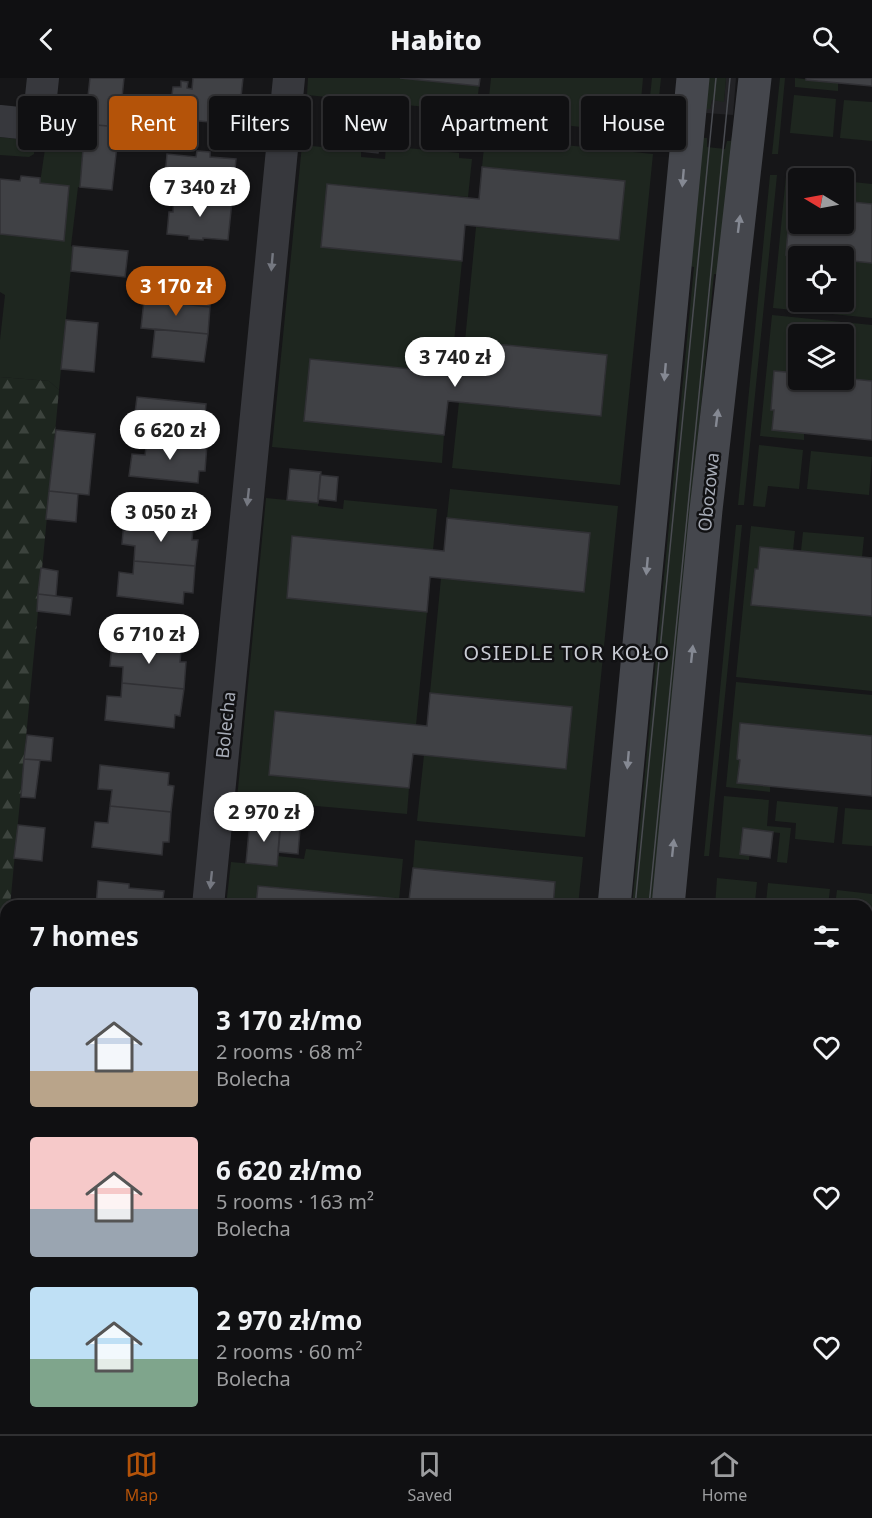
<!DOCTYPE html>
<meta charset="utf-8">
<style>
body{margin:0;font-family:"Noto Sans",sans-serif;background:#19191b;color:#f1f3f6;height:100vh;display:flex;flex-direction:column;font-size:22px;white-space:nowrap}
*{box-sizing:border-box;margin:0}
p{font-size:20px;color:#9c9d9f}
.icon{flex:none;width:33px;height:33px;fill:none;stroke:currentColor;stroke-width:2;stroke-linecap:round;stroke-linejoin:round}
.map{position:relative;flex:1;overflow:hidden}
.sheet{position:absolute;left:0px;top:822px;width:873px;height:534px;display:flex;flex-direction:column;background:#101012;border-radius:18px 18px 0 0;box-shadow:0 2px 4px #0004,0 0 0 2px #303032}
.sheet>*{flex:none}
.banner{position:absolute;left:18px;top:18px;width:837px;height:54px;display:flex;gap:12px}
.needle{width:39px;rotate:280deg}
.buttons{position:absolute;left:788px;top:90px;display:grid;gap:12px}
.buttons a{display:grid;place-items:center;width:66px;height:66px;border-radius:6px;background:#101012;box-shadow:0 2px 4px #0004,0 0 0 2px #303032;font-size:30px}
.price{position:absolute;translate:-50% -51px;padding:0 14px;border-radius:21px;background:#fff;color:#222;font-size:20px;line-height:39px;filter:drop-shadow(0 2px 3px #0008)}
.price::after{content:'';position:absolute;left:50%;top:36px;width:18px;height:14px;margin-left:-9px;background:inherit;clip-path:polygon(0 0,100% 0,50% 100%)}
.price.active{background:#b45309;color:#fff}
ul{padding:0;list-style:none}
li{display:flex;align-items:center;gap:18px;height:150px;padding:0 30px}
li span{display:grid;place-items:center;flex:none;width:168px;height:120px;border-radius:6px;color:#555}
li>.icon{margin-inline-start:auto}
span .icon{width:72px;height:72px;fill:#fffc;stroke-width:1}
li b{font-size:26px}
h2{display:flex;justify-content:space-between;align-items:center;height:72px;padding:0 30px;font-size:26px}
.tag{padding:0 21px;border-radius:6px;background:#101012;box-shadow:0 2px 4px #0004,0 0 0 2px #303032;font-size:21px;line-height:54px}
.tag.active{background:#b45309;color:#fff}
header{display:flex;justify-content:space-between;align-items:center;height:78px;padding:0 30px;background:#101012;font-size:27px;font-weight:800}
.dock{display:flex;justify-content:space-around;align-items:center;height:84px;border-top:2px solid #303032;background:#101012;font-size:16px;color:#9c9d9f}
.dock a{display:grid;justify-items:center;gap:3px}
.dock .active{color:#b45309}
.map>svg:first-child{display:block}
.built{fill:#222225}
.green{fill:#1e261f}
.forest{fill:url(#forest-firs)}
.building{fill:#404145;stroke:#303034;stroke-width:1.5}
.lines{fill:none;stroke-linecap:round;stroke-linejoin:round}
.street{stroke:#37383d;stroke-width:32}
.secondary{stroke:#45474d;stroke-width:33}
.tram{stroke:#4a4c52;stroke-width:1.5}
.oneway{fill:#858993}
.oneway2{fill:#757881}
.labels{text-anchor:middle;stroke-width:5;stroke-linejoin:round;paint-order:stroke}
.street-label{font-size:18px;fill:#a8adb8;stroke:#111113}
.neighbourhood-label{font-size:20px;letter-spacing:1.5px;fill:#c9ccd4;stroke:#111113}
</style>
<header><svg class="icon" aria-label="back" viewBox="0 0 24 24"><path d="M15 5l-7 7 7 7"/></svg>Habito<svg class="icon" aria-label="search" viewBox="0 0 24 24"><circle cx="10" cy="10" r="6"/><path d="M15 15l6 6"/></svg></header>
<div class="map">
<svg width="872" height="1356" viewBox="0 0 872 1356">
<defs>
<pattern id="forest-firs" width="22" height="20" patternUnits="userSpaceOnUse" patternTransform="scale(1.5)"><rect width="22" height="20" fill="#1e261f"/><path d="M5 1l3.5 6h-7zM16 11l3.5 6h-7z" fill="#3c433d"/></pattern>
</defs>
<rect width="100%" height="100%" fill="#161618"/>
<path class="built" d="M726 0H736L733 37 706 35 707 31H710L712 22 724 23Z"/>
<path class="green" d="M308 0H400L479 8 476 34 307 17Z
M491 0H643L638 55 487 39Z
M652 0H661L655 57 646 56Z
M704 0H726L724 24 712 22 710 31H707L706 35 700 34Z
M780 0H785L778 76H772Z
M795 0 838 5V13L795 9Z
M794 17 836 21 833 59 790 55Z
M844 22 872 24V63L840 60Z
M698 54 704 55V60H707V69L725 71 727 63H731L732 58 739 59 720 197 714 196 652 828H632L694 189 689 188Z
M0 59 35 63 34 76 29 79 0 77Z
M485 59 653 76 620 407 452 390 459 324 601 338 607 278 465 263 476 149 619 162 624 103 482 89Z
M46 64 83 68 80 109H78L71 168 73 169 59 312 49 303 0 299V262L5 217 0 214V156L64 162 69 108 40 105Z
M302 67 361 73V79L385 81 386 68 459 75V80L472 81 468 119 328 106 322 169 462 183 451 295 310 281 304 343 444 357 442 385 272 369Z
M770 97H777L744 427H738Z
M786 98 813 100H798V118H795L792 141H789L786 176 806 178H798V224H843V182L872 185V240L773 230Z
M843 103 872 106V126L843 123Z
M772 237 872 247V303L843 300V256H798V295L774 293 771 331 774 332 772 352 804 355V362L760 358Z
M759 367 803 372 799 411 768 408 765 429 753 428Z
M811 373 872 379 869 417 807 411Z
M450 411 618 428 585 759 417 743 424 677 566 691 572 630 430 615 441 500 584 513 589 455 447 440Z
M266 420 318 425V428L343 431 344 422 437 431 433 472 292 459 287 520 427 534 416 647 269 696 409 710 407 736 237 721Z
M736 447H742L709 778H704Z
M751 448 795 453 793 473 755 491 751 527 872 538V613L736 599Z
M803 454 864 459 862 479 801 473Z
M736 604 872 617V658L740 645 737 681 740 682 737 705 770 708V714L726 709Z
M724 718 769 722 767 748 791 750 787 785 777 784 780 755 752 752 749 782 719 779Z
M777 723 838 729 834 765 795 761 796 745 775 743Z
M845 730 872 732V768L842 766Z
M415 762 583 779 578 828H553L555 804 413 790Z
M306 771 403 781 399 822 258 808 256 828H226L231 784 276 788 277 778 304 781Z
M717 800 757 804 755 824 726 821 725 828H715Z
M768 805 830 811 828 828H795L766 825Z
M837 812 872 816V835H867V828H835Z
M867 895H872V957H867Z
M867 962 872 963V1011L867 1010Z
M867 1248H872V1356H828L829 1350H867Z
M648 1350H714V1356H647Z"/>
<path class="forest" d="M0 299 49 303 59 312 10 828H6V865L0 927Z"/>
<path class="building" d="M90 0H124L119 49 85 46Z
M193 0H243L239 38 220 36 219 45 169 40 173 9H181V3L188 4 187 10 192 11Z
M400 0H480L479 8Z
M806 0H872V8L806 2Z
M330 41 364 44 361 73 327 70Z
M364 44 381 46 378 75 361 73Z
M85 46 119 49 112 112 80 109Z
M197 73 210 74V79L236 81 232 123 174 117 176 100 165 99 167 76 196 79Z
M482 89 625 103 619 162 465 147 462 183 321 169 327 106 479 121Z
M21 98 40 100V105L69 108 64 163 0 156V101L20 103Z
M174 117 232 123 228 162 203 160V162L189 161V158L167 156 169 134H173Z
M795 118H798V146H843V123L872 126V185L843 182V178L786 177 789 141H792Z
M73 168 128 173 125 199 71 193Z
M147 193 214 199 210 229 144 222Z
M144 222 210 229 208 256 141 250Z
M66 242 98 245 94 294 61 291Z
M155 251 208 256 204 284 152 279Z
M465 263 607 277 601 338 448 323 444 357 304 343 310 281 461 296Z
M774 293 798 295V302H843V300L872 303V362L772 352 774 332H771Z
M137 319 206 326 205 338 210 339 207 366 147 361 148 345 134 343Z
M56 352 95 356 89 417 49 413Z
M147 361 207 366 205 393H199L198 405 129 398 132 376 145 377Z
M290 391 321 394 318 425 287 422Z
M320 397 338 399 336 423 318 421Z
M49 413 78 416 76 444 46 441Z
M447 440 590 455 584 514 430 499 427 534 287 520 292 458 444 473Z
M124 442 193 450 192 462H198L195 488 134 483 135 468 122 466Z
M760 469 872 480V538L751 527 755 491H758Z
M134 483 195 488 193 515 184 514 183 526 117 518 119 494 133 496Z
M41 490 58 493 56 518 38 516Z
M38 516 72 520 70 537 37 533Z
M112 564 181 572 180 584H186L184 611 122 605 123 589 110 588Z
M122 605 184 611 180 638 175 637 174 650 105 642 107 618 121 619Z
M430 615 572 629 566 691 413 676 409 710 269 697 275 633 427 648Z
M740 645 872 658V718L737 705 740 682 737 681Z
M27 657 53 660 51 683 24 681Z
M24 681 40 682 35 720 21 719Z
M100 687 169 695 168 707 174 708 171 734 110 728 112 712 98 711Z
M110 728 171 734 169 764H163L162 777 92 769 95 744 108 745Z
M250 742 281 745 277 788 246 785Z
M18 747 45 750 42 783 14 780Z
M280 749 300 751 298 776 278 774Z
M743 750 773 754 770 780 740 776Z
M413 790 555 804 553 828H256L258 808 409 822Z
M98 803 129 806V810L164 813 162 828H96Z
M725 821 761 825 795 828H725Z
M867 835H872V895H867Z
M0 995H6V1025L0 1024Z
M867 1010 872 1011V1072H867Z
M867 1189H872V1248H867Z
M46 1350H111V1356H45Z
M205 1350H501V1356H204Z"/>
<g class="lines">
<path class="street" d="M0 43 38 47 43 0
M208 828 289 0
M156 1356 157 1350"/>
<path class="secondary" d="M614 828 693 0
M668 828 706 432 755 0
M559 1356V1350
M617 1356V1350"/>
<path class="tram" d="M635 828 716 0
M649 828 730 0
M586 1356V1350
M597 1356 598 1350"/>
</g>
<defs><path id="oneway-solid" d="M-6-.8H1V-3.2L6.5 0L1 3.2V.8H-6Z" transform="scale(1.5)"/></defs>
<g class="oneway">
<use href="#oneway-solid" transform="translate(683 100) rotate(95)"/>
<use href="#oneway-solid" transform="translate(739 146) rotate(-83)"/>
<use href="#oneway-solid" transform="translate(665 294) rotate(95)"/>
<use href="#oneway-solid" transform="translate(717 340) rotate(-83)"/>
<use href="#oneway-solid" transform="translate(647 488) rotate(95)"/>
<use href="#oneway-solid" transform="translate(692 576) rotate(-84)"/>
<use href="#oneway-solid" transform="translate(628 682) rotate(95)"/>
<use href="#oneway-solid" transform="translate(673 770) rotate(-84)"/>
</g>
<g class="oneway2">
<use href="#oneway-solid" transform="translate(272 184) rotate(95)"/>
<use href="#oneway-solid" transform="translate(248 419) rotate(96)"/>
<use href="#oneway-solid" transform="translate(211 802) rotate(96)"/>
</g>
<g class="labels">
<g class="street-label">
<text transform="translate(709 414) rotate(-84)" y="6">Obozowa</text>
<text transform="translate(226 647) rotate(-84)" y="6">Bolecha</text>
</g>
<g class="neighbourhood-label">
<text x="567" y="582">OSIEDLE TOR KOŁO</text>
</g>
</g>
</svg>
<div class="buttons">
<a><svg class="needle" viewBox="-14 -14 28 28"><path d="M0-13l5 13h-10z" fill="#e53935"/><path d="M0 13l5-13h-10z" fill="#9c9d9f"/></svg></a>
<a><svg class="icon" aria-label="locate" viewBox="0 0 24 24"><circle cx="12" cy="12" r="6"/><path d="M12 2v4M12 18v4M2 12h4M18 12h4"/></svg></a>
<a><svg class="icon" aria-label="layers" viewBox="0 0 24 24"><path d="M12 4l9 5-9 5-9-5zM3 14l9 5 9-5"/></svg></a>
</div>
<b class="price" style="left:200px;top:140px">7 340 zł</b>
<b class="price active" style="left:176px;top:239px">3 170 zł</b>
<b class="price" style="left:455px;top:310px">3 740 zł</b>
<b class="price" style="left:170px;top:383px">6 620 zł</b>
<b class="price" style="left:161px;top:465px">3 050 zł</b>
<b class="price" style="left:149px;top:587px">6 710 zł</b>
<b class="price" style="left:264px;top:765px">2 970 zł</b>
<div class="banner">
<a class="tag">Buy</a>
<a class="tag active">Rent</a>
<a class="tag">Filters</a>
<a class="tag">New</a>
<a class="tag">Apartment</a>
<a class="tag">House</a>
</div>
<section class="sheet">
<h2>7 homes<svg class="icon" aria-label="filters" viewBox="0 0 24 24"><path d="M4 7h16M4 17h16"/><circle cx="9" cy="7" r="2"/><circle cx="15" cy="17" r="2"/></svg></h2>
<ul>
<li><span style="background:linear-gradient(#c9d6e8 70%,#b9a48a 0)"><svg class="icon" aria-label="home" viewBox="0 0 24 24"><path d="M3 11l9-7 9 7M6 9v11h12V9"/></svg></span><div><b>3 170 zł/mo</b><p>2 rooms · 68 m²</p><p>Bolecha</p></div><svg class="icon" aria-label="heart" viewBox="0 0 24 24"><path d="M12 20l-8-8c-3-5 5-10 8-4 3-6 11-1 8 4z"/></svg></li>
<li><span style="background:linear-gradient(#f6c9c9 60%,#9aa5b1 0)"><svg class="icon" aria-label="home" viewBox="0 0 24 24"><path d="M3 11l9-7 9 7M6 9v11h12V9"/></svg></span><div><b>6 620 zł/mo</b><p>5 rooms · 163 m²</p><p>Bolecha</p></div><svg class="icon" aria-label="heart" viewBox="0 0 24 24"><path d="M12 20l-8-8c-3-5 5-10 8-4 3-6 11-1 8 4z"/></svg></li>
<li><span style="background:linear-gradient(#bfe0f5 60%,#7fa58c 0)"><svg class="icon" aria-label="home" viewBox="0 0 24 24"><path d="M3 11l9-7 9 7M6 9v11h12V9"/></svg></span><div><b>2 970 zł/mo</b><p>2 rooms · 60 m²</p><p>Bolecha</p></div><svg class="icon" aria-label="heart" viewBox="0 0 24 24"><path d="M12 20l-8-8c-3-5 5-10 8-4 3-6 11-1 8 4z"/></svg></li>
</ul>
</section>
</div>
<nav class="dock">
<a class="active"><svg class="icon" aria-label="map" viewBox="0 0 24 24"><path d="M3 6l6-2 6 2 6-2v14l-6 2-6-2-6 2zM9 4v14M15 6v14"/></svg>Map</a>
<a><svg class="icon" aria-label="saved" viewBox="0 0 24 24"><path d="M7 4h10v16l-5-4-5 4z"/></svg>Saved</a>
<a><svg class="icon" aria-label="home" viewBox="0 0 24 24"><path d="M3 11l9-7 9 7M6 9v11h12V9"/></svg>Home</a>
</nav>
